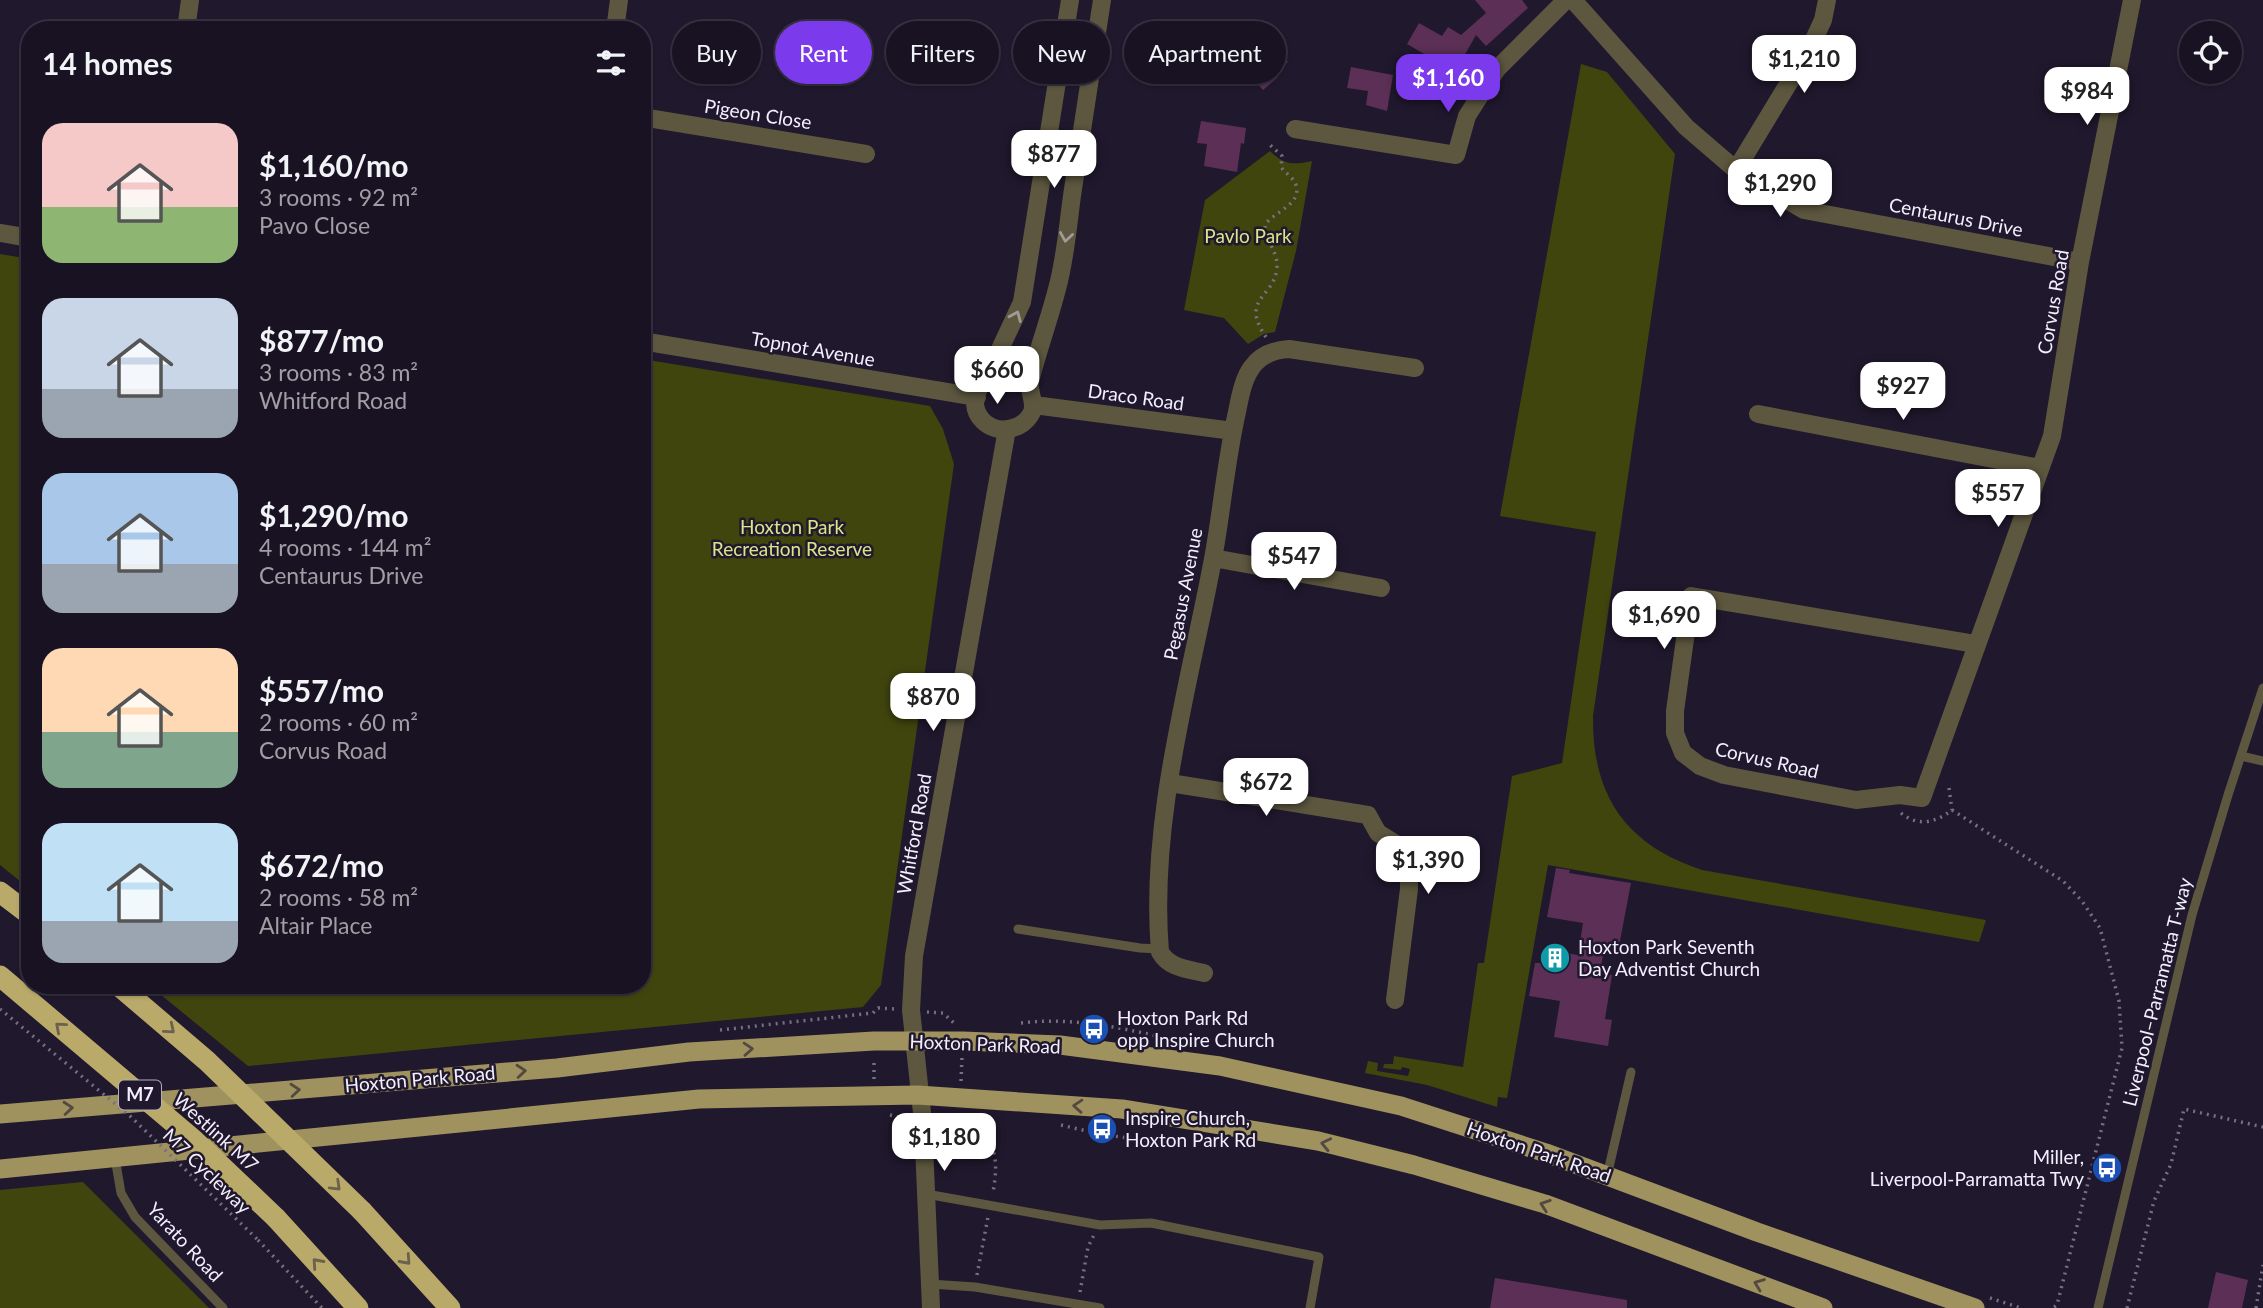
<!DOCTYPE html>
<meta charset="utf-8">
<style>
body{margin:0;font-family:Lato,sans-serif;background:#25202f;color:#f1f3f6;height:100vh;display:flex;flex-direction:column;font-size:26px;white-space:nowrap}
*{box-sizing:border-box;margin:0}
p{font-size:23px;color:#9f9ea5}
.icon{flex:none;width:38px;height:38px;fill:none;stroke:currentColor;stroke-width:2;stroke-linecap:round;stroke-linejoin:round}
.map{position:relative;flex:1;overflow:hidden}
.side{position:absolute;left:21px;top:21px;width:630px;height:973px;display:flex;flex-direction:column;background:#181222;border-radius:28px;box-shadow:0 2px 5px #0004,0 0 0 2px #363240}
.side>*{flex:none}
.banner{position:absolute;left:672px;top:21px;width:665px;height:63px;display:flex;gap:14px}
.tools{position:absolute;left:2179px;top:21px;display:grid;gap:14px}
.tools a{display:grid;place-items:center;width:63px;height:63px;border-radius:50%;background:#181222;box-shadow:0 2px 5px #0004,0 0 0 2px #363240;font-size:35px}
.price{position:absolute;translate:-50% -60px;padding:0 16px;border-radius:14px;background:#fff;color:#222;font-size:23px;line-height:46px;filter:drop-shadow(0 2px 4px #0008)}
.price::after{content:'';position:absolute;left:50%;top:42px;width:21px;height:16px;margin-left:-10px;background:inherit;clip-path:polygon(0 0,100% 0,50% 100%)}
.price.active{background:#7c3aed;color:#fff}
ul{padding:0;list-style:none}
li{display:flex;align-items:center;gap:21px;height:175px;padding:0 21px}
li span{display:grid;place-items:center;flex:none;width:196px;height:140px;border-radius:21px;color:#555}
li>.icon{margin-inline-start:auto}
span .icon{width:84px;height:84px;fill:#fffc;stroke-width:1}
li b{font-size:30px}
h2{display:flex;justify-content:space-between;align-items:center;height:84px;padding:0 21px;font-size:30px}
.tag{padding:0 24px;border-radius:32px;background:#181222;box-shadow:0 2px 5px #0004,0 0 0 2px #363240;font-size:24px;line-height:63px}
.tag.active{background:#7c3aed;color:#fff}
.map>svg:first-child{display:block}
.green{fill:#40450e}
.building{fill:#5b2f56}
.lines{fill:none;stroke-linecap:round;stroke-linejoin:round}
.path{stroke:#777083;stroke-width:3.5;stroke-dasharray:2 5;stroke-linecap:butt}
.service{stroke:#5d573f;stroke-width:9}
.minor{stroke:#5d573f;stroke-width:18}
.primary{stroke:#9f925e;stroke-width:19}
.motorway{stroke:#b9aa6a;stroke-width:21}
.path-bridge{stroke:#777083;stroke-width:3.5;stroke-dasharray:2 5;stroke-linecap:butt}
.motorway-bridge{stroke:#b9aa6a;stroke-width:21}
.oneway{stroke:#a19b95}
.oneway2{stroke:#6c614c}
.oneway3{stroke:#534941}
.labels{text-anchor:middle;stroke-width:5;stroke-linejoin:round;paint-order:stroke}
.shield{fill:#20182d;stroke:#b4aebf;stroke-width:2}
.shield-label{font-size:18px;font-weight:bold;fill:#f4effe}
.street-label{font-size:19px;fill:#f4effe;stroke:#20182d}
.park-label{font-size:19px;fill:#d9e58a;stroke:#20182d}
.poi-label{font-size:19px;fill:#f4effe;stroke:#20182d;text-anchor:start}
</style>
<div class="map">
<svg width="2263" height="1308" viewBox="0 0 2263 1308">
<rect width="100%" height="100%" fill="#20182d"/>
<path class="green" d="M1581 64 1607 72 1675 154 1593 716C1592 796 1626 845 1702 870L1986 920 1979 942 1548 865 1507 1098 1498 1097 1497 1107 1427 1085 1365 1073 1368 1061 1378 1063 1377 1071 1408 1076 1410 1069 1402 1067 1401 1070 1383 1068 1384 1064H1393L1394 1056 1463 1067 1478 963H1484L1512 776 1562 763 1596 532 1500 516Z
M1270 151C1284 165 1293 165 1312 161L1296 251 1275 332 1264 334 1248 344 1224 318 1184 310 1205 200Z
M0 254 30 259V889L0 865Z
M642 359 930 406 943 429 954 464 881 985 863 1007 248 1066 149 985H642Z
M83 1182 209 1308H0V1190Z"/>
<path class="building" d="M1475 0H1522L1528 8 1486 46 1476 35 1455 72 1407 44 1419 23 1442 36 1448 27 1461 35 1486 13Z
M1248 36 1265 56 1275 47 1288 62 1275 73 1278 77 1263 90 1230 52Z
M1351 67 1393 75 1387 111 1366 105 1368 91 1347 88Z
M1201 121 1246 128 1244 144 1241 143 1237 172 1204 166 1207 144 1197 143Z
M1556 868 1570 870 1569 873 1631 883 1619 946 1605 944 1600 972 1612 975 1605 1019 1612 1020 1608 1046 1554 1037 1560 1001 1529 996 1535 963H1540L1542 949 1578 955 1583 923 1547 917Z
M2216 1272 2248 1280 2242 1308H2208Z
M1495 1278 1627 1300V1308H1490Z"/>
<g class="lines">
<path class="path" d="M1266 337C1239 298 1275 298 1277 267 1278 252 1265 240 1265 225 1273 212 1302 205 1296 185 1293 177 1285 173 1281 167L1282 156 1269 144
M1949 788 1952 810
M1952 810 2063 881 2082 901 2100 928 2119 1001 2122 1048 2057 1305 2053 1308
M1901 813C1918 827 1935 823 1952 810
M927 1012 943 1013 954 1023
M1021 1023C1071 1017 1117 1027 1166 1038
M720 1030 873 1013 878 1008 895 1009
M874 1079V1059
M961 1081 962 1057
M890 1115 906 1119
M959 1122C997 1131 999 1160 993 1192
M1061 1125C1106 1136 1149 1143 1195 1141
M941 1126 952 1128 965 1117
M258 1240 322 1308
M977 1275 988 1217
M1080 1292 1088 1247 1094 1235
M1990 1298 2021 1308
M2127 1308 2154 1201 2171 1164 2184 1109 2263 1127
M2256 1308 2263 1265"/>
<path class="service" d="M2241 756 2263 761
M1018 929 1140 948 1160 949
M115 1158 121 1193 135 1217 223 1308
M1607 1176 1631 1072
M926 1194 1100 1225 1151 1223 1319 1257 1310 1308
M930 1284 975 1287 1100 1308
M2098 1308 2192 915 2228 795 2263 688"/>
<path class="minor" d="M1573 0 1686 127 1736 170 1804 210 2080 262
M186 30 190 0
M615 30 619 0
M642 117 866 154
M1295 129 1456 155 1467 116 1497 69 1566 0
M1736 170 1810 48 1823 20 1827 0
M0 233 30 238
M642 341 977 397
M987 377 1022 302 1070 0
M1029 385C1024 381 1018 375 1012 373 986 367 962 400 983 421 997 435 1023 431 1032 412 1036 402 1028 392 1030 381 1038 350 1049 320 1057 289 1066 257 1068 222 1073 189 1083 126 1092 63 1102 0
M1034 405 1233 431
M1758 414 2040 468
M1213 558 1381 588
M1976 644 1691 596 1675 711V733L1683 753 1700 766 1724 775 1856 800 1900 795 1922 798 2052 436 2080 262 2132 0
M1170 783 1368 815 1378 833 1399 846 1409 860V889L1395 1000
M1204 973C1187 969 1169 968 1160 952 1149 820 1189 687 1213 559 1222 510 1226 460 1237 412 1240 397 1243 379 1252 367 1261 354 1274 350 1289 349L1415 368
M931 1308 923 1122 911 1010 914 956 1007 429"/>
<path class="primary" d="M0 1114 557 1068 689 1052 874 1041H963L1060 1045 1220 1066 1401 1106 1546 1153 1757 1232 1975 1308
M0 1169 699 1099 918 1095 1122 1109 1318 1141 1414 1165 1545 1204 1823 1308"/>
<path class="motorway" d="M0 892 30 915
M362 1211 450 1308
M276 1218 358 1308"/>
<path class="path-bridge" d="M0 1009 130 1116 258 1240"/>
<path class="motorway-bridge" d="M0 976 194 1140 276 1218
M118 985 207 1061 362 1211"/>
</g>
<defs><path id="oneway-chevron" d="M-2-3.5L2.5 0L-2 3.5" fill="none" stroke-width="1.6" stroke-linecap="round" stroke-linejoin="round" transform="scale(1.75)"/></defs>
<g class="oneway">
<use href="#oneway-chevron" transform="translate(1066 237) rotate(99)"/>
<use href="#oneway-chevron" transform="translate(1016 316) rotate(-67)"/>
</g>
<g class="oneway2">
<use href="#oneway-chevron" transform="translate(60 1027) rotate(-139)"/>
<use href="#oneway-chevron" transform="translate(170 1029) rotate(40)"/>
<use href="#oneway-chevron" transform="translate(336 1186) rotate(44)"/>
<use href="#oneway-chevron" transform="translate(406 1260) rotate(48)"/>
<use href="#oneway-chevron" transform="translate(317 1263) rotate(-132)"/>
</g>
<g class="oneway3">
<use href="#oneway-chevron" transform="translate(748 1049) rotate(-4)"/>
<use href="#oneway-chevron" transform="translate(521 1071) rotate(-5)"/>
<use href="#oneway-chevron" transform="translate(295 1090) rotate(-5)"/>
<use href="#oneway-chevron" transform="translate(1078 1106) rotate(-176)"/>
<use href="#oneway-chevron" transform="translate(68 1108) rotate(-5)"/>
<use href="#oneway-chevron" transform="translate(1326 1144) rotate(-167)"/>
<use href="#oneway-chevron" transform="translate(1545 1205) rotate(-161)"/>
<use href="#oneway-chevron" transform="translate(1759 1284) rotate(-159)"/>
</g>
<defs>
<g id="building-disc" transform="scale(1.575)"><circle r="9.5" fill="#0f9aa8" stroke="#20182d"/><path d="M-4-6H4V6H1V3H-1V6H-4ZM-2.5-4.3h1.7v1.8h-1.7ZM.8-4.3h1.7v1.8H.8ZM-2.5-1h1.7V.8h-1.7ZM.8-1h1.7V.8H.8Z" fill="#fff"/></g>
<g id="bus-disc" transform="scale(1.575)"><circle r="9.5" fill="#1a4fb4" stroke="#20182d"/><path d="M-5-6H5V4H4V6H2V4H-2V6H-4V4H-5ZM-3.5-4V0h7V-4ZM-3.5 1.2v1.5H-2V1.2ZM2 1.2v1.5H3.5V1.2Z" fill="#fff"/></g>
</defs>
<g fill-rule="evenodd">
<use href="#building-disc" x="1555" y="958"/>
<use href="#bus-disc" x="1094" y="1029"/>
<use href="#bus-disc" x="1102" y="1129"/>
<use href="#bus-disc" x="2107" y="1168"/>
</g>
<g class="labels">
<rect class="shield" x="119" y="1080.5" width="42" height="29" rx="5"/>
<g class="shield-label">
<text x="140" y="1101">M7</text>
</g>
<g class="street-label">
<text transform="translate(758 114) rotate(9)" y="7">Pigeon Close</text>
<text transform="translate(1956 217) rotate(11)" y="7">Centaurus Drive</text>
<text transform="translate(2053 302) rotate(-80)" y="7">Corvus Road</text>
<text transform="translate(813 349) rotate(10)" y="7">Topnot Avenue</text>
<text transform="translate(1136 397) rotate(8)" y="7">Draco Road</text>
<text transform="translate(1183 594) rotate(-79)" y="7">Pegasus Avenue</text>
<text transform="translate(1767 760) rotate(13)" y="7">Corvus Road</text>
<text transform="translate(914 834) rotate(-80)" y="7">Whitford Road</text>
<text transform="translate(2157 992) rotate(-76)" y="7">Liverpool–Parramatta T-way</text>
<text transform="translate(985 1044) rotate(2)" y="7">Hoxton Park Road</text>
<text transform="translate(420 1079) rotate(-5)" y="7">Hoxton Park Road</text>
<text transform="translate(216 1132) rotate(42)" y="7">Westlink M7</text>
<text transform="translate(1539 1152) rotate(19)" y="7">Hoxton Park Road</text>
<text transform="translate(207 1171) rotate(44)" y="7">M7 Cycleway</text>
<text transform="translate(185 1242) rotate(47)" y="7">Yarato Road</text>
</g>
<g class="park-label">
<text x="1248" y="243">Pavlo Park</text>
<text x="792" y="534">Hoxton Park<tspan x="792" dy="22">Recreation Reserve</tspan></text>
</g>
<g class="poi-label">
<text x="1578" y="954">Hoxton Park Seventh<tspan x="1578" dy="22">Day Adventist Church</tspan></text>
<text x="1117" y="1025">Hoxton Park Rd<tspan x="1117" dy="22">opp Inspire Church</tspan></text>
<text x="1125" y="1125">Inspire Church,<tspan x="1125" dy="22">Hoxton Park Rd</tspan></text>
<text x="2084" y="1164" text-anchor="end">Miller,<tspan x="2084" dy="22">Liverpool-Parramatta Twy</tspan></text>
</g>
</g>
</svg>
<div class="tools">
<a><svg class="icon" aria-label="locate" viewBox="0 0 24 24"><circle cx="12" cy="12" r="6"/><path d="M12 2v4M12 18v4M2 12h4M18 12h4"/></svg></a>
</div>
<b class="price" style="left:1804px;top:95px">$1,210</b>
<b class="price active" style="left:1448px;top:114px">$1,160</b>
<b class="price" style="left:2087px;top:127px">$984</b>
<b class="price" style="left:1054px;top:190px">$877</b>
<b class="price" style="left:1780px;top:219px">$1,290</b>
<b class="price" style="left:997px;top:406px">$660</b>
<b class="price" style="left:1903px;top:422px">$927</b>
<b class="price" style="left:1998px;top:529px">$557</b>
<b class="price" style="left:1294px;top:592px">$547</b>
<b class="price" style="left:1664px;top:651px">$1,690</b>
<b class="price" style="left:933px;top:733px">$870</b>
<b class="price" style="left:1266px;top:818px">$672</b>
<b class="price" style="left:1428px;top:896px">$1,390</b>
<b class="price" style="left:944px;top:1173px">$1,180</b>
<div class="banner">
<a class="tag">Buy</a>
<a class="tag active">Rent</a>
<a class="tag">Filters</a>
<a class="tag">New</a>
<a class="tag">Apartment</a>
</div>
<section class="side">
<h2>14 homes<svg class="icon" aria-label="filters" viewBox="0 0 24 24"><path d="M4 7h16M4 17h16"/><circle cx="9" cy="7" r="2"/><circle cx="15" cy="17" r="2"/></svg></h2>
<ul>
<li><span style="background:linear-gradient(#f6c9c9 60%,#8fb573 0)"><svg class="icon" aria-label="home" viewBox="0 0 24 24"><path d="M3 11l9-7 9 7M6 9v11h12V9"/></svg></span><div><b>$1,160/mo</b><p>3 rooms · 92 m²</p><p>Pavo Close</p></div></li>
<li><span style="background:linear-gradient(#c9d6e8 65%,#9aa5b1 0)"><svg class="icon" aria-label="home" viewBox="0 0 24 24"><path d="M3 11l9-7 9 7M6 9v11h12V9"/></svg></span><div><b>$877/mo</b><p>3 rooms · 83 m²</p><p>Whitford Road</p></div></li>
<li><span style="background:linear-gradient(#a9c7e8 65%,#9aa5b1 0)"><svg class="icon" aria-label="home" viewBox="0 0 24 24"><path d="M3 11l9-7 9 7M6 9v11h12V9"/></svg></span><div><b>$1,290/mo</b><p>4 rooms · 144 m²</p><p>Centaurus Drive</p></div></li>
<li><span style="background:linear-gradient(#ffd9b3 60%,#7fa58c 0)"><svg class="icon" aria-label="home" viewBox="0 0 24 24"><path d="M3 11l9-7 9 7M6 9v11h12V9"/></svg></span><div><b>$557/mo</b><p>2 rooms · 60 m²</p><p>Corvus Road</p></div></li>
<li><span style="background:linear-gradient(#bfe0f5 70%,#9aa5b1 0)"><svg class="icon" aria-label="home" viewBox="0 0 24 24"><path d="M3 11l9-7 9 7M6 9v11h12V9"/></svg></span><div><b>$672/mo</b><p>2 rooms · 58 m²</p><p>Altair Place</p></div></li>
</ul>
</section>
</div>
